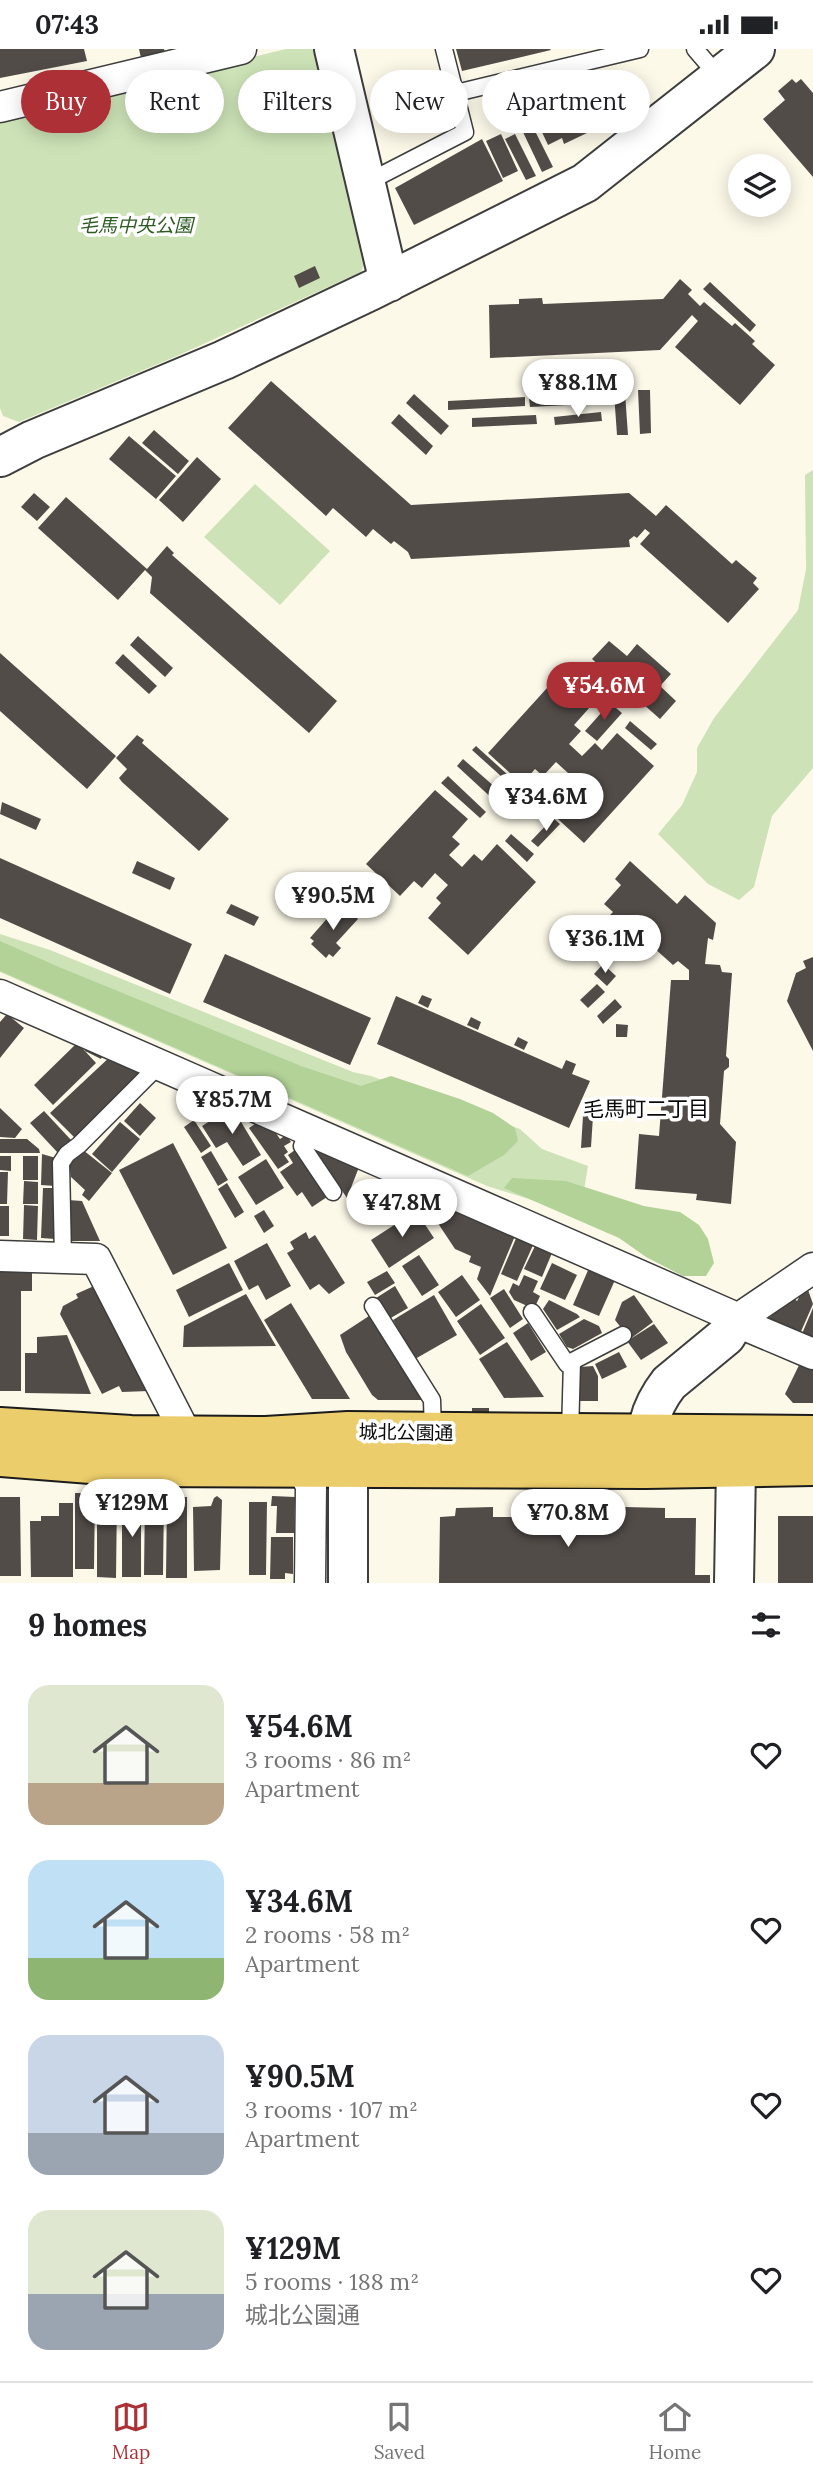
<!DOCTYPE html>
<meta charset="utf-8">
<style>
body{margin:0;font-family:Lora,"Noto Sans JP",serif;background:#f6f6f6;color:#202124;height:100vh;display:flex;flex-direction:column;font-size:26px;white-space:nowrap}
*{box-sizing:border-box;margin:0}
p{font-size:23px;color:#757577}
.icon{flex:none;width:38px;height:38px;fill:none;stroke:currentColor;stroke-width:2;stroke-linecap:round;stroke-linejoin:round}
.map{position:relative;height:1534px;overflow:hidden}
.sheet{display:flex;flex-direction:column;background:#fff;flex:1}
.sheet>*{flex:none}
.guide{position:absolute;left:21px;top:21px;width:772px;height:63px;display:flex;gap:14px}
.tools{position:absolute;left:728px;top:105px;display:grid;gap:14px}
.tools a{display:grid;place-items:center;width:63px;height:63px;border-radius:50%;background:#fff;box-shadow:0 4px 18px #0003;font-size:35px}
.price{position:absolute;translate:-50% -60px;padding:0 16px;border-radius:24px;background:#fff;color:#222;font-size:23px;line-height:46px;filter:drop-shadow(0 2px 4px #0008)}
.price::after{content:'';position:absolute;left:50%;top:42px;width:21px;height:16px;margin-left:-10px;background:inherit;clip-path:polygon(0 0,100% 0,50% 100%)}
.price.on{background:#ac3035;color:#fff}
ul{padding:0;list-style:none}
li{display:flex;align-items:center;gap:21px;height:175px;padding:0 28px}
li span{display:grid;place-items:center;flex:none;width:196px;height:140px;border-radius:21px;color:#555}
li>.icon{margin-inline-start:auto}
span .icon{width:84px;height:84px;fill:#fffc;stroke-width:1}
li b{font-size:30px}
h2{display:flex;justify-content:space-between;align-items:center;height:84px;padding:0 28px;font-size:30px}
.tag{padding:0 24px;border-radius:32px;background:#fff;box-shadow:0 4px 18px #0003;font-size:24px;line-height:63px}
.tag.on{background:#ac3035;color:#fff}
.status{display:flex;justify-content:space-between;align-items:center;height:49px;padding:0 35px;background:#fff;direction:ltr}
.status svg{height:19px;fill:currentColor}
.dock{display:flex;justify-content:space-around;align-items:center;height:98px;border-top:2px solid #e0e0e0;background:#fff;font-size:19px;color:#757577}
.dock a{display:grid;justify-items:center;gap:4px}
.dock .on{color:#ac3035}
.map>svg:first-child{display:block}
.green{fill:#cde3b7}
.forest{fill:#b2d298}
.building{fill:#524c48}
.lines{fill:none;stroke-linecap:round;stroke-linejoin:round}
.service-casing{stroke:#3d3d3d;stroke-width:19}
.minor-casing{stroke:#3d3d3d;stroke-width:33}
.tertiary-casing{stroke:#3d3d3d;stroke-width:42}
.primary-casing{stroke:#1b1b1b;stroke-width:42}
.service{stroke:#fff;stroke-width:16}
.minor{stroke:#fff;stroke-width:30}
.tertiary{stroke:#fff;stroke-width:38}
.primary{stroke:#eccd6b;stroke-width:38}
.labels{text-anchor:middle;stroke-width:7;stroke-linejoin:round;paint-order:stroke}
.park-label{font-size:19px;font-style:italic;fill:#2d5b22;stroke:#fff}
.street-label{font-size:19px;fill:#0a0a0a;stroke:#fff}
.neighbourhood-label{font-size:21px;fill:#0a0a0a;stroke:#fff}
</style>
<div class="status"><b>07:43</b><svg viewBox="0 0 49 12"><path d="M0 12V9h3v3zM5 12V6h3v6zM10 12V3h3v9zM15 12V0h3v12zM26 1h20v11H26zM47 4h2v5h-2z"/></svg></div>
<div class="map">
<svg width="813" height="1534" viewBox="0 0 813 1534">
<rect width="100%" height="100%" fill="#fdf9e9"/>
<path class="green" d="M286 0H313L319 4 368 207 361 223 177 307 19 373 3 367 0 359V69Z
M813 421V719L772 767 754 838 739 851 708 835 658 785 682 756 697 723V699L714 669 798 561 806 520 805 426Z
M255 435 330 502 280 556 204 488Z
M0 885 50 901 353 1023 371 1027 520 1080 542 1100 588 1117 580 1166 487 1137 0 923Z"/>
<path class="forest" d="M0 892 59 918 301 1017 361 1037 391 1027 460 1050 493 1064 515 1079 518 1092 504 1106 468 1127 0 922Z
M512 1129 566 1132 644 1157 680 1163 699 1176 708 1190 714 1214 706 1227H683L646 1208 619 1189 504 1139Z"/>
<path class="building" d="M0 0H84L87 12 0 29Z
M139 0H164L165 3 141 9Z
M456 0H550L551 1 462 22Z
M792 30 796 34 801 30 813 44V128L763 70 785 51 778 42Z
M510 43 519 59 497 72 487 56Z
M559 54 565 68 579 61 589 83 564 95 562 89 548 96 534 66Z
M532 76 553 118 542 123 522 81Z
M501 85 518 122 503 129 486 92Z
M515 85 536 127 526 131 505 90Z
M482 90 503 132 414 176 395 139Z
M315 217 320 229 299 239 294 227Z
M680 230 692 241 688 245 700 257 704 253 732 277 735 274 755 292 752 295 775 316 740 356 675 298 698 272 692 266 660 301 490 309 489 256 519 255V250L542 249 543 255 663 250Z
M710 233 756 276 750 283 703 240Z
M271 332 411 456 629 444 656 467 666 456 732 515 736 511 757 529 753 534 759 540 728 574 640 495 650 484 645 480 637 489 634 487 629 491 630 498 411 510 408 503 394 492 391 495 373 480 366 488 333 459 326 467 228 379Z
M638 341H650L651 384 640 385Z
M614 344H625L628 386H617Z
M414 345 449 377 441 386 406 354Z
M606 345 607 354 530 358 529 349Z
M525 348V357L448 361V352Z
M601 363 602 372 555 376 554 368Z
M399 365 433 397 426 406 391 374Z
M536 366 537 375 472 378V369Z
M154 381 189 412 178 425 142 394Z
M129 387 176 427 156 450 109 410Z
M197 408 221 430 183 473 159 451Z
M34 444 50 458 37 472 21 458Z
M66 448 147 520 167 497 174 504 172 506 337 652 309 684 150 544 152 528 145 521 118 551 38 479Z
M138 587 173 619 165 628 130 596Z
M609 592 627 607 637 595 671 625 660 637 676 652 660 670 592 610Z
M0 604 116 707 87 740 0 662Z
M123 605 157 637 149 645 115 614Z
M568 618 600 648 593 655 562 625Z
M557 628 590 658 574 676 581 682 569 695 582 707 595 694 602 701 617 684 654 717 584 794 547 760 563 742 557 737 568 724 556 713 543 727 535 720 522 735 488 704Z
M610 654 622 664 597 692 585 682Z
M630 672 657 695 651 701 625 679Z
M137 686 144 691 142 694 229 770 199 802 122 733 119 729 127 720 116 709Z
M476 697 517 734 513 738 472 701Z
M463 710 503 745 496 753 457 717Z
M448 727 486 763 480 769 441 734Z
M435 741 468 770 452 788 460 795 449 806 462 818 474 805 482 812 497 795 536 833 468 906 428 869 441 854 436 849 448 836 435 824 422 839 414 832 400 847 366 815Z
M2 753 41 770 36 781 0 765Z
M553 769 560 775 538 798 531 792Z
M511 785 534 805 527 813 505 792Z
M0 809 192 895 170 945 0 869Z
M137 812 175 829 170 841 132 824Z
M630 812 677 855 685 846 716 874 713 891 708 889 705 915 720 916 722 923 732 924 726 1007 729 1010V1018L724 1022 720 1075 736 1093 731 1155 696 1151 697 1145 635 1140 639 1085 659 1087 671 931H689V921L678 912 673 916 635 882 629 889 607 869 613 863 604 855 621 836 615 830Z
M231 855 259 868 254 877 226 864Z
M338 857 344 862 346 860 358 870 336 894 341 899 333 908 329 905 326 909 311 895 314 892 310 889Z
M225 905 371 969 350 1016 203 953Z
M813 908V1002L787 952 796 924 806 919 803 912Z
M603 915 616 927 607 937 594 925Z
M597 935 605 943 588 959 580 951Z
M422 946 432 950 428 959 418 954Z
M396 947 562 1020 566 1011 576 1015 572 1025 590 1032 569 1079 377 995Z
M615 950 622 958 603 975 597 967Z
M7 965 24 979 0 1009V973Z
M471 968 481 973 478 981 467 976Z
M616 975 628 976 627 988H616Z
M518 988 528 993 524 1001 514 996Z
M77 994 85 1002 88 994 105 1001 101 1010 85 1002 96 1014 53 1056 34 1036Z
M113 1005 143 1018V1026L75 1089 50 1064Z
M203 1048 208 1057 191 1067 186 1058Z
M584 1051 594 1052 591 1098 581 1099Z
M140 1054 156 1069 140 1087 124 1072Z
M232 1058 261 1106 243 1117 227 1093 216 1099 202 1077Z
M0 1059 22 1080 15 1089 0 1088Z
M44 1062 72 1092 58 1104 30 1074Z
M262 1070 267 1071 280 1090 286 1086 291 1093 284 1097 288 1103 284 1106 289 1113 278 1120 249 1079Z
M194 1071 211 1097 201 1104 184 1078Z
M120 1073 140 1090 112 1123 92 1105Z
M0 1090H27L39 1100 40 1104H0Z
M319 1093 361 1113 347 1149 314 1101Z
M173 1094 227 1199 173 1226 119 1121Z
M299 1098 328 1141 327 1148 312 1158 302 1143 297 1147 280 1123 293 1114 288 1106Z
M83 1101 112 1124 89 1152 82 1146 85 1141 71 1128 69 1113Z
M211 1102 228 1131 218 1137 201 1108Z
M42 1105 56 1109 55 1137 41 1136Z
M0 1107H11V1122L0 1121Z
M23 1107H38V1131H23Z
M266 1110 284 1139 256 1156 238 1128Z
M0 1123H8L7 1155H0Z
M24 1132 38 1133V1155H23Z
M227 1134 244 1163 235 1169 218 1140Z
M43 1139H57L55 1190 41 1189Z
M418 1144 517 1182 490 1247 477 1230 481 1218 469 1213 471 1207 455 1200Z
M68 1151 82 1152 100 1192H68Z
M24 1156 38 1157 37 1191 23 1190Z
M0 1157H9V1187H0Z
M264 1161 274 1177 264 1184 254 1167Z
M416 1162 434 1189 389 1219 371 1191Z
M306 1183 309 1190 315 1186 345 1234 329 1245 319 1235 310 1241 287 1204 294 1200 290 1193Z
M517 1187 534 1194 517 1232 501 1225Z
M267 1194 291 1237 266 1251 258 1236 249 1241 234 1212Z
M535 1197 552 1204 542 1228 524 1220Z
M419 1206 439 1236 422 1247 402 1217Z
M229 1214 243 1241 189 1268 176 1241Z
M552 1214 577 1226 565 1251 540 1240Z
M0 1218H32V1242H21V1342H0Z
M589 1219 615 1231 599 1267 573 1256Z
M387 1222 395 1234 375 1246 367 1233Z
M462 1226 480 1251 456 1268 438 1243Z
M524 1226 538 1232 533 1243 540 1247 534 1260 514 1251 509 1243 513 1234 519 1237Z
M94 1237 149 1342 122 1343 119 1337 102 1345 60 1265 63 1257 78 1249 76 1245Z
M395 1237 408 1259 389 1270 376 1249Z
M807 1238 813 1255 799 1287 766 1271 793 1249 797 1252 804 1239Z
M504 1240 523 1270 510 1279 490 1249Z
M246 1245 276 1297 183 1298 184 1277Z
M434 1246 457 1286 415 1310 393 1271Z
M634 1246 653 1273 630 1290 615 1271 622 1253Z
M549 1251 577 1265 580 1268 557 1281 543 1260Z
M291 1254 350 1350H312L264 1271Z
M481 1255 505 1289 480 1306 457 1272Z
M813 1259V1291L801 1287Z
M372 1265 425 1351H378L372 1346 346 1303 340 1286Z
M584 1270 599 1277 602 1284 573 1300 567 1298 559 1285Z
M528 1274 546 1303 531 1312 513 1284Z
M654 1275 668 1294 641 1311 627 1292Z
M67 1286 91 1345 25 1344V1304H37V1288Z
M507 1293 528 1324 544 1348 504 1349 479 1310Z
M619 1303 627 1318 602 1330 595 1315Z
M802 1310 813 1315V1354H793L785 1345Z
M593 1317 598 1327V1352H580V1318Z
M472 1359H489V1366H472Z
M75 1444H95L94 1520H75Z
M97 1447 117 1448 116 1529 97 1528Z
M217 1447 222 1451 220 1521 194 1522 193 1458 211 1457 214 1449Z
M272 1447 295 1448 294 1484H276L277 1457H271Z
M0 1448H20L21 1527H0Z
M145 1448 164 1449 163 1526H144Z
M167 1448H187V1529H166Z
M122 1452H141V1528H122Z
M249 1453H267L266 1526H249Z
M59 1454H73V1528H31L30 1472H41V1467H59Z
M493 1458V1468H625V1458L665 1459V1469H696L695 1526H710V1534H439L440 1468 455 1467 456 1459Z
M778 1467H813V1534H778Z
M271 1488H293V1525L285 1524V1530H270Z"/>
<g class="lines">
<g class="service-casing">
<path id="service" d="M695 0 719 28
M456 44 640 0
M366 134 465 83 444 0
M308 1083 302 1097 333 1143
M63 1209 61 1114 67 1105 79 1096 159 1016
M373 1257 432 1351 433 1383
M532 1263 567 1315 623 1286
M570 1384 572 1313"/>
</g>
<g class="minor-casing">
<path id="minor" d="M0 58 241 0
M0 946 730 1266 735 1272 813 1305
M0 1207 96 1210 187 1387
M735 1272 813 1219
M302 1418 311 1437 310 1534"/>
</g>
<g class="tertiary-casing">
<path id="tertiary" d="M334 0 389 233
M0 408 33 391 224 311 372 241 585 134 755 0
M645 1417C645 1384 648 1361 669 1334L726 1287 735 1272
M348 1534V1386
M734 1534 736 1419"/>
</g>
<g class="primary-casing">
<path id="primary" d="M0 1378 131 1386 266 1387 348 1382 813 1386
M0 1408 129 1418 646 1420 813 1417"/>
</g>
<use href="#service" class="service"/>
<use href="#minor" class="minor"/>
<use href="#tertiary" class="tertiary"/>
<use href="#primary" class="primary"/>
</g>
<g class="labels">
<g class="park-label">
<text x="136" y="183">毛馬中央公園</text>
</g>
<g class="street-label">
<text transform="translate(406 1383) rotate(1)" y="7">城北公園通</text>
</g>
<g class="neighbourhood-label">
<text x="646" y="1067">毛馬町二丁目</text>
</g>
</g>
</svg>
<div class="tools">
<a><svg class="icon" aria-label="layers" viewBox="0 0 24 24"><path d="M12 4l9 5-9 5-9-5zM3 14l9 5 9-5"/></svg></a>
</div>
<b class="price" style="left:578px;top:370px">¥88.1M</b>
<b class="price on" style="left:604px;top:673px">¥54.6M</b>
<b class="price" style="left:546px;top:784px">¥34.6M</b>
<b class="price" style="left:333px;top:883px">¥90.5M</b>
<b class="price" style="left:605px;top:926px">¥36.1M</b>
<b class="price" style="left:232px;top:1087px">¥85.7M</b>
<b class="price" style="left:402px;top:1190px">¥47.8M</b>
<b class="price" style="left:132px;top:1490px">¥129M</b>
<b class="price" style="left:568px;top:1500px">¥70.8M</b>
<div class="guide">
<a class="tag on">Buy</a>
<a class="tag">Rent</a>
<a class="tag">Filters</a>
<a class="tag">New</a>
<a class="tag">Apartment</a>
</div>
</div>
<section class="sheet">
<h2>9 homes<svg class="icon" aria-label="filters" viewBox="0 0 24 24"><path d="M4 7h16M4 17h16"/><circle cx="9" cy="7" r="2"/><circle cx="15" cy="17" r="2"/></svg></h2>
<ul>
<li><span style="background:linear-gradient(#dfe7d0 70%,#b9a48a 0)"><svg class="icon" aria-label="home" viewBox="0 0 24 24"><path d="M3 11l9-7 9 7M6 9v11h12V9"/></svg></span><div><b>¥54.6M</b><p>3 rooms · 86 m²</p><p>Apartment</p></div><svg class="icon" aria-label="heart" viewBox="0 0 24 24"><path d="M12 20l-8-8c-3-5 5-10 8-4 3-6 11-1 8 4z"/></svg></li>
<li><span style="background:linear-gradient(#bfe0f5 70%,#8fb573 0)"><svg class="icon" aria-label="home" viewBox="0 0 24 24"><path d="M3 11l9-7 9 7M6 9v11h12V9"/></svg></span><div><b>¥34.6M</b><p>2 rooms · 58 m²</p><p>Apartment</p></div><svg class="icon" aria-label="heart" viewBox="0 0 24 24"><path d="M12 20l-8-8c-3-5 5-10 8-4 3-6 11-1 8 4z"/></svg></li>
<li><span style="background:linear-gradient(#c9d6e8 70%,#9aa5b1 0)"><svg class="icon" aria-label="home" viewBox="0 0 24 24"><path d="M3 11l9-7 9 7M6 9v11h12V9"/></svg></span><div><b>¥90.5M</b><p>3 rooms · 107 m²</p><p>Apartment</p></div><svg class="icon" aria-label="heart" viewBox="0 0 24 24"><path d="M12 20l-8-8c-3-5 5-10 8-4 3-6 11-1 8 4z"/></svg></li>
<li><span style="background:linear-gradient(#dfe7d0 60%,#9aa5b1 0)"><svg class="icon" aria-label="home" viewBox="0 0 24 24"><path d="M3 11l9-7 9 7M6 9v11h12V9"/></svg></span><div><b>¥129M</b><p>5 rooms · 188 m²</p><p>城北公園通</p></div><svg class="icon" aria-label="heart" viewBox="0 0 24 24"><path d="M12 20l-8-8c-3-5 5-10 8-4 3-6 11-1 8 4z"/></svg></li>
</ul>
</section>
<nav class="dock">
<a class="on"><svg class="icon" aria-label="map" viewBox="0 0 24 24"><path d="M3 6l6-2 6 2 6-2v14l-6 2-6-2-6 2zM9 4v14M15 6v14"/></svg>Map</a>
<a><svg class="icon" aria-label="saved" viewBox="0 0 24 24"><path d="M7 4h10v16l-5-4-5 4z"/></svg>Saved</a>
<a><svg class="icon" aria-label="home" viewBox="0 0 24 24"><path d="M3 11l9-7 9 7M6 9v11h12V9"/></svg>Home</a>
</nav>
